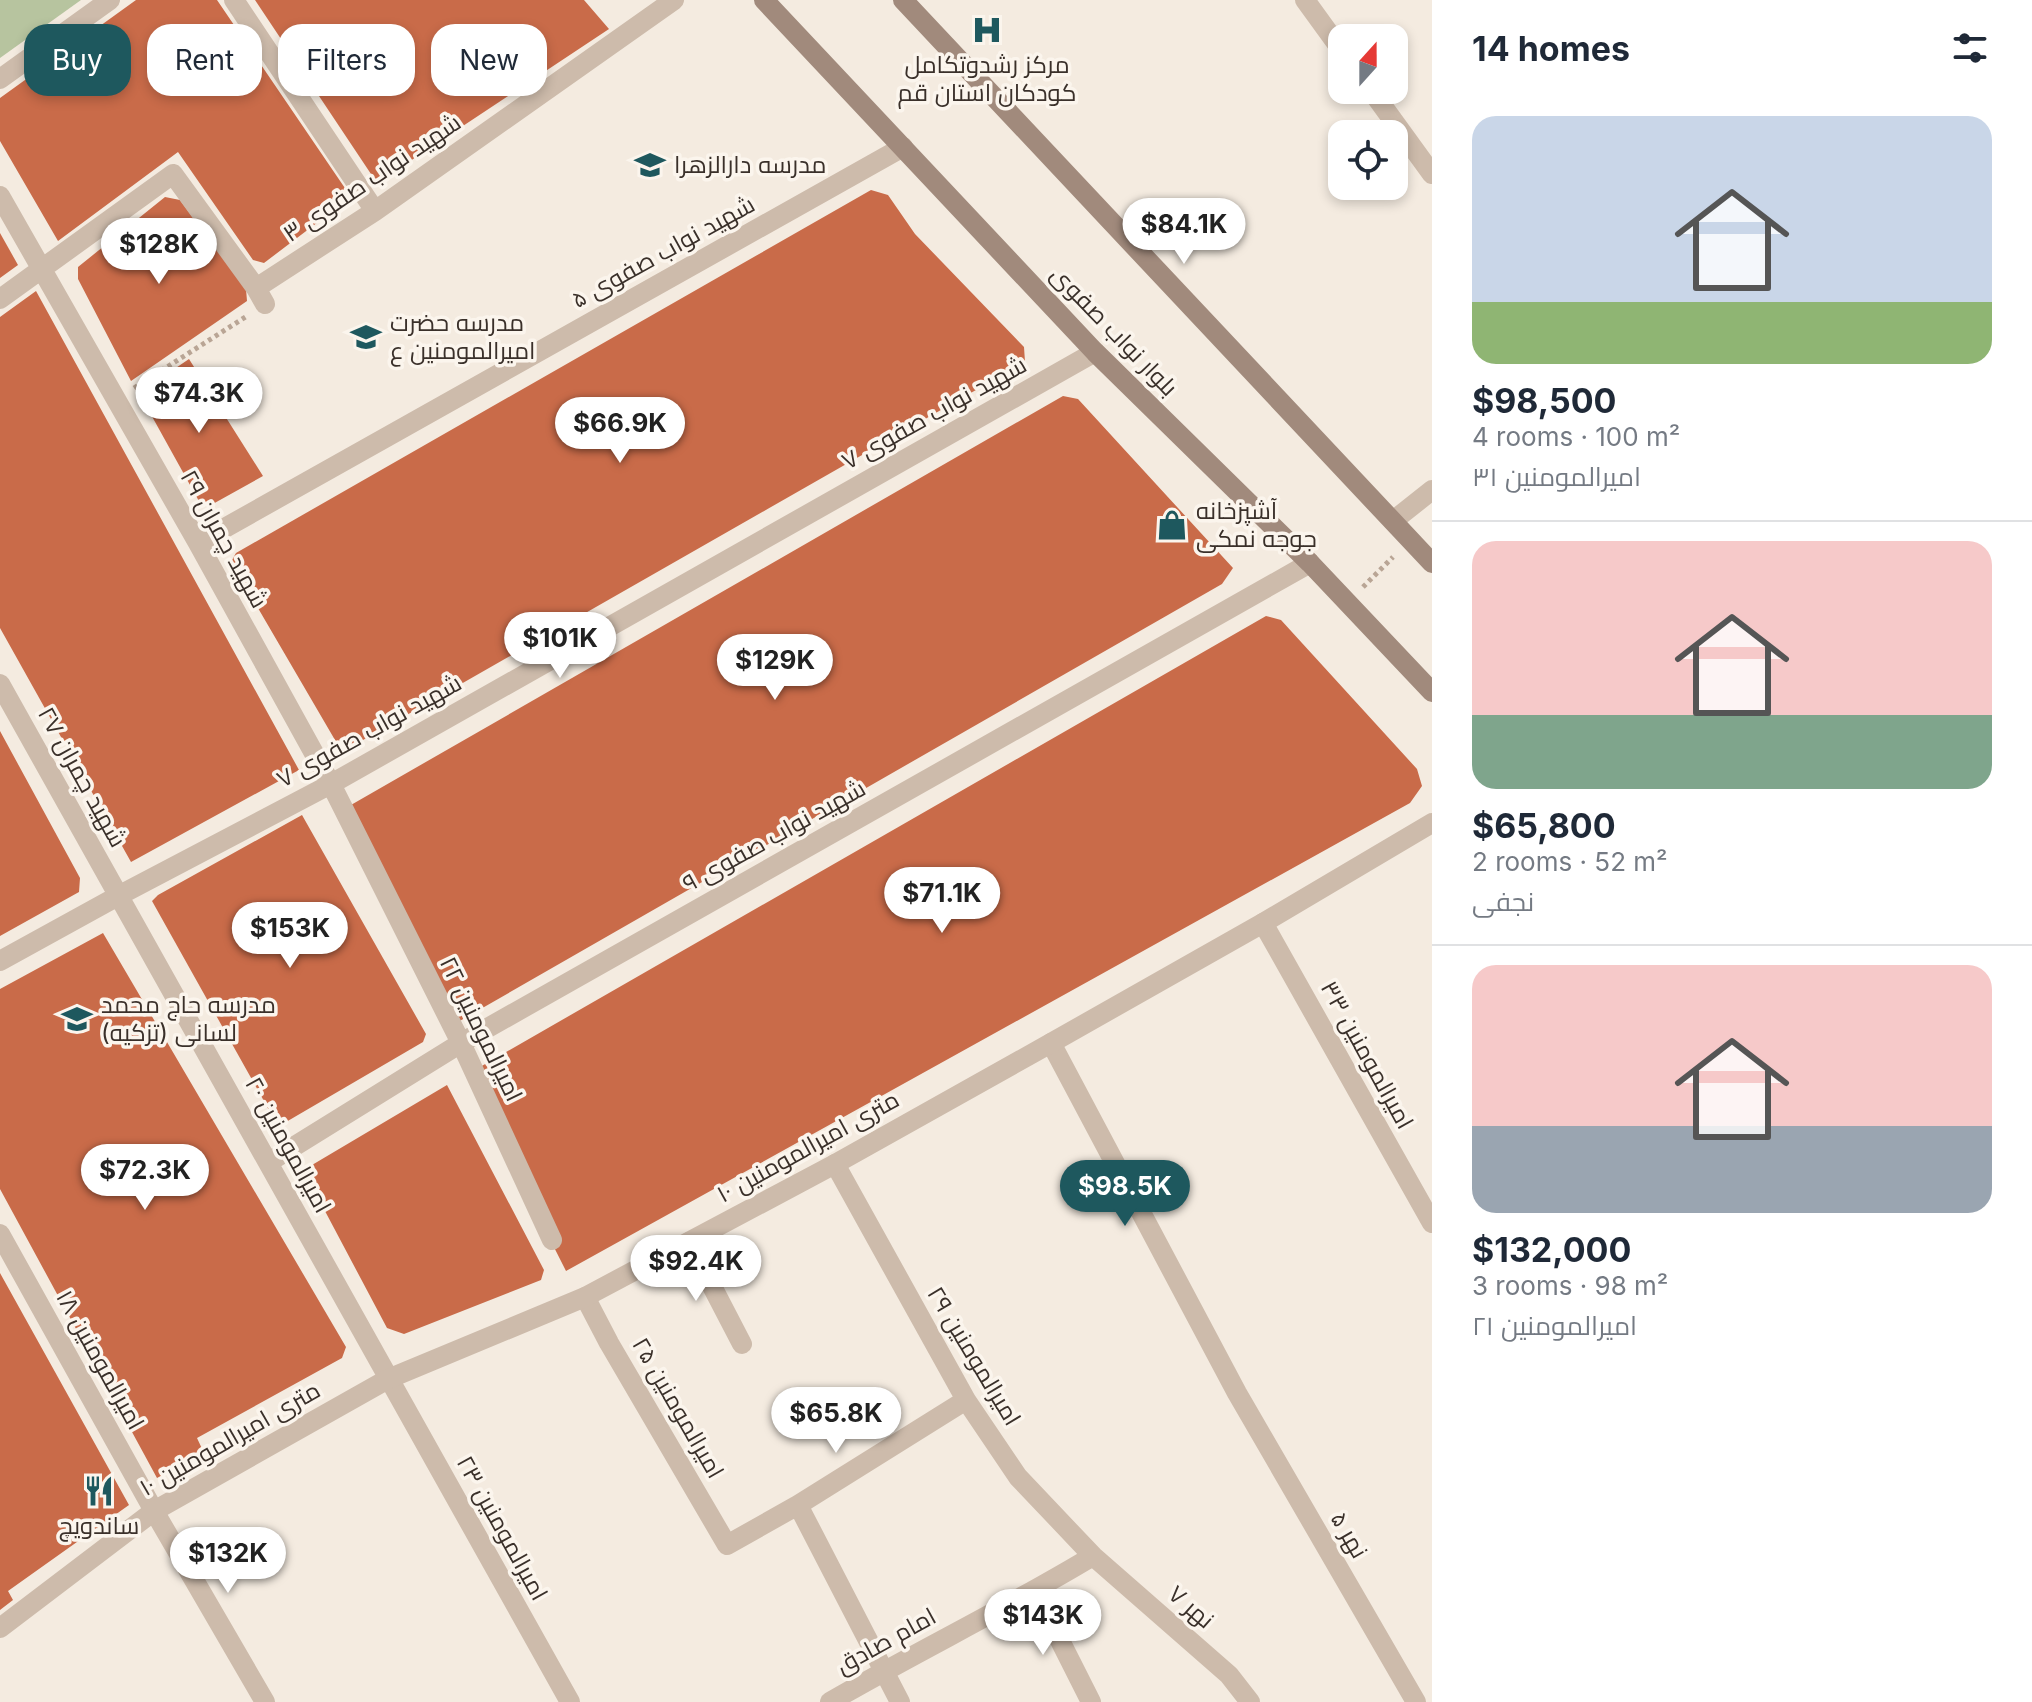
<!DOCTYPE html>
<meta charset="utf-8">
<style>
body{margin:0;font-family:Inter,Cairo,sans-serif;background:#f2f2f3;color:#1f2937;height:100vh;display:flex;flex-direction:column;font-size:30px;white-space:nowrap}
*{box-sizing:border-box;margin:0}
p{font-size:26px;color:#747a83}
.icon{flex:none;width:44px;height:44px;fill:none;stroke:currentColor;stroke-width:2;stroke-linecap:round;stroke-linejoin:round}
.map{position:relative;flex:1;overflow:hidden}
.details{display:flex;flex-direction:column;background:#fff;width:600px}
.details>*{flex:none}
.top-card{position:absolute;left:24px;top:24px;width:760px;height:72px;display:flex;gap:16px}
.needle{width:52px;rotate:21deg}
.fabs{position:absolute;left:1328px;top:24px;display:grid;gap:16px}
.fabs a{display:grid;place-items:center;width:80px;height:80px;border-radius:16px;background:#fff;box-shadow:0 4px 12px #0003;font-size:40px}
.price{position:absolute;translate:-50% -68px;padding:0 18px;border-radius:28px;background:#fff;color:#222;font-size:26px;line-height:52px;filter:drop-shadow(0 2px 4px #0008)}
.price::after{content:'';position:absolute;left:50%;top:48px;width:24px;height:18px;margin-left:-12px;background:inherit;clip-path:polygon(0 0,100% 0,50% 100%)}
.price.selected{background:#1e585e;color:#fff}
ul{padding:0;list-style:none}
li{display:grid;align-content:center;gap:16px;height:424px;padding:0 40px}
li+li{border-top:2px solid #e0e1e3}
li span{display:grid;place-items:center;height:248px;border-radius:24px;color:#555}
li>.icon{margin-inline-start:auto}
span .icon{width:144px;height:144px;fill:#fffc;stroke-width:1}
li b{font-size:34px}
h2{display:flex;justify-content:space-between;align-items:center;height:96px;padding:0 40px;font-size:34px}
.tag{padding:0 28px;border-radius:24px;background:#fff;box-shadow:0 4px 12px #0003;font-size:28px;line-height:72px}
.tag.selected{background:#1e585e;color:#fff}
main{display:flex;flex:1;min-height:0}
.map>svg:first-child{display:block}
.green{fill:#b7c49f}
.building{fill:#c96b49}
.lines{fill:none;stroke-linecap:round;stroke-linejoin:round}
.path{stroke:#b9a595;stroke-width:5;stroke-dasharray:4 4;stroke-linecap:butt}
.minor{stroke:#cdbbab;stroke-width:20}
.tertiary{stroke:#cdbbab;stroke-width:20}
.secondary{stroke:#a18a7c;stroke-width:20}
.labels{text-anchor:middle;stroke-width:7;stroke-linejoin:round;paint-order:stroke}
.poi-label{font-size:24px;fill:#3a302a;stroke:#fbf5ed;text-anchor:start}
.street-label{font-size:24px;fill:#3a302a;stroke:#fbf5ed}
</style>
<main>
<div class="map">
<svg width="1432" height="1702" viewBox="0 0 1432 1702">
<rect width="100%" height="100%" fill="#f4ebe0"/>
<path class="green" d="M0 0H81L0 58Z"/>
<path class="building" d="M136 0H217L351 197 264 263 253 260 178 152 58 241 0 141V98Z
M255 0H584L609 29 377 183Z
M871 190 888 195 915 234 1024 347 1025 362 342 752 231 562 236 553Z
M165 197 180 200 246 289 247 301 131 381 78 279V267Z
M0 233 18 265 0 278Z
M36 291 299 770 131 862 0 628V317Z
M189 359 263 476 211 505 200 503 139 393Z
M1063 396 1078 399 1233 568 1222 584 451 1026 337 813Z
M1266 616 1281 620 1417 769 1422 786 1410 803 566 1271 519 1178 480 1067Z
M0 731 80 878 79 892 0 936Z
M302 815 426 1034 423 1042 286 1122 274 1119 152 901 158 895Z
M103 933 346 1347 342 1358 197 1438 204 1453 157 1478 0 1189V989Z
M447 1085 544 1270 541 1280 404 1334 387 1328 308 1179 312 1165Z
M0 1273 129 1505 8 1591 13 1600 0 1610Z"/>
<g class="lines">
<path class="path" d="M134 388 247 316
M1363 587 1393 557"/>
<path class="minor" d="M234 0 375 211
M1305 0 1342 51
M0 79 110 0
M1371 90 1432 174
M0 196 198 543 331 784 461 1043 552 1240
M256 288 375 211 674 0
M0 299 173 174 256 288 265 304
M1393 521 1432 490
M198 543 903 147
M0 684 570 1702
M1263 923 1432 1223
M0 961 118 896 331 784 1095 352
M1051 1043 1237 1393 1416 1702
M269 1162 461 1043 1310 563
M835 1164 966 1400 1018 1477 1093 1556 1229 1675 1250 1702
M0 1234 154 1511 265 1702
M689 1242 742 1344
M585 1297 609 1343 727 1545 798 1505 966 1400
M798 1505 900 1702
M1035 1591 1091 1702
M830 1702C916 1652 1007 1608 1093 1556"/>
<path class="tertiary" d="M0 1628 154 1511 388 1379 585 1297 835 1164 1051 1043 1263 923 1432 823"/>
<path class="secondary" d="M764 0 1095 352 1310 563 1432 692
M903 0 1432 563"/>
</g>
<defs>
<g id="hospital-bare" transform="scale(2.4)"><path d="M-5-5h3v3.5h4V-5h3V5h-3V1.5h-4V5h-3Z" fill="#1e585e" stroke="#fbf5ed" stroke-width="2.5" paint-order="stroke"/></g>
<g id="school-bare" transform="scale(2.4)"><path d="M0-5L7-2L0 1L-7-2ZM-4 1L0 2.5L4 1V4Q0 6-4 4Z" fill="#1e585e" stroke="#fbf5ed" stroke-width="2.5" paint-order="stroke"/></g>
<g id="shop-bare" transform="scale(2.4)"><path d="M-5-2.5h2.3a2.7 3.5 0 0 1 5.4 0H5L5.5 6h-11ZM-1.5-2.5h3a1.5 2.3 0 0 0-3 0Z" fill="#1e585e" stroke="#fbf5ed" stroke-width="2.5" paint-order="stroke"/></g>
<g id="restaurant-bare" transform="scale(2.4)"><path d="M-5-6h1v4h1v-4h1v4h1v-4h1v5L-1.5 .5V6h-2V.5L-5-1ZM5-6V6H3V1.5H1.5Q1.5-4 5-6Z" fill="#1e585e" stroke="#fbf5ed" stroke-width="2.5" paint-order="stroke"/></g>
</defs>
<g fill-rule="evenodd">
<use href="#hospital-bare" x="987" y="30"/>
<use href="#school-bare" x="650" y="165"/>
<use href="#school-bare" x="366" y="337"/>
<use href="#shop-bare" x="1172" y="525"/>
<use href="#school-bare" x="77" y="1019"/>
<use href="#restaurant-bare" x="99" y="1491"/>
</g>
<g class="labels">
<g class="poi-label">
<text x="987" y="73" text-anchor="middle">مرکز رشدوتکامل<tspan x="987" dy="28">کودکان استان قم</tspan></text>
<text x="674" y="173">مدرسه دارالزهرا</text>
<text x="390" y="331">مدرسه حضرت<tspan x="390" dy="28">امیرالمومنین ع</tspan></text>
<text x="1196" y="519">آشپزخانه<tspan x="1196" dy="28">جوجه نمکی</tspan></text>
<text x="101" y="1013">مدرسه حاج محمد<tspan x="101" dy="28">لسانی (تزکیه)</tspan></text>
<text x="99" y="1534" text-anchor="middle">ساندویچ</text>
</g>
<g class="street-label">
<text transform="translate(372 178) rotate(-34)" y="8">شهید نواب صفوی ۳</text>
<text transform="translate(663 252) rotate(-29)" y="8">شهید نواب صفوی ۵</text>
<text transform="translate(1114 331) rotate(46)" y="8">بلوار نواب صفوی</text>
<text transform="translate(934 413) rotate(-29)" y="8">شهید نواب صفوی ۷</text>
<text transform="translate(224 539) rotate(61)" y="8">شهید چمران ۲۹</text>
<text transform="translate(369 731) rotate(-29)" y="8">شهید نواب صفوی ۷</text>
<text transform="translate(82 777) rotate(61)" y="8">شهید چمران ۲۷</text>
<text transform="translate(774 836) rotate(-29)" y="8">شهید نواب صفوی ۹</text>
<text transform="translate(481 1029) rotate(64)" y="8">امیرالمومنین ۲۲</text>
<text transform="translate(1367 1055) rotate(61)" y="8">امیرالمومنین ۳۳</text>
<text transform="translate(288 1145) rotate(61)" y="8">امیرالمومنین ۲۰</text>
<text transform="translate(808 1147) rotate(-29)" y="8">۱۰ متری امیرالمومنین</text>
<text transform="translate(974 1356) rotate(59)" y="8">امیرالمومنین ۲۹</text>
<text transform="translate(100 1360) rotate(61)" y="8">امیرالمومنین ۱۸</text>
<text transform="translate(678 1408) rotate(60)" y="8">امیرالمومنین ۲۵</text>
<text transform="translate(230 1439) rotate(-30)" y="8">۱۰ متری امیرالمومنین</text>
<text transform="translate(502 1528) rotate(61)" y="8">امیرالمومنین ۲۳</text>
<text transform="translate(1349 1535) rotate(60)" y="8">نهر ۵</text>
<text transform="translate(1191 1607) rotate(41)" y="8">نهر ۷</text>
<text transform="translate(886 1641) rotate(-29)" y="8">امام صادق</text>
</g>
</g>
</svg>
<div class="fabs">
<a><svg class="needle" viewBox="-14 -14 28 28"><path d="M0-13l5 13h-10z" fill="#e53935"/><path d="M0 13l5-13h-10z" fill="#747a83"/></svg></a>
<a><svg class="icon" aria-label="locate" viewBox="0 0 24 24"><circle cx="12" cy="12" r="6"/><path d="M12 2v4M12 18v4M2 12h4M18 12h4"/></svg></a>
</div>
<b class="price" style="left:1184px;top:266px">$84.1K</b>
<b class="price" style="left:159px;top:286px">$128K</b>
<b class="price" style="left:199px;top:435px">$74.3K</b>
<b class="price" style="left:620px;top:465px">$66.9K</b>
<b class="price" style="left:560px;top:680px">$101K</b>
<b class="price" style="left:775px;top:702px">$129K</b>
<b class="price" style="left:942px;top:935px">$71.1K</b>
<b class="price" style="left:290px;top:970px">$153K</b>
<b class="price" style="left:145px;top:1212px">$72.3K</b>
<b class="price selected" style="left:1125px;top:1228px">$98.5K</b>
<b class="price" style="left:696px;top:1303px">$92.4K</b>
<b class="price" style="left:836px;top:1455px">$65.8K</b>
<b class="price" style="left:228px;top:1595px">$132K</b>
<b class="price" style="left:1043px;top:1657px">$143K</b>
<div class="top-card">
<a class="tag selected">Buy</a>
<a class="tag">Rent</a>
<a class="tag">Filters</a>
<a class="tag">New</a>
</div>
</div>
<section class="details">
<h2>14 homes<svg class="icon" aria-label="filters" viewBox="0 0 24 24"><path d="M4 7h16M4 17h16"/><circle cx="9" cy="7" r="2"/><circle cx="15" cy="17" r="2"/></svg></h2>
<ul>
<li><span style="background:linear-gradient(#c9d6e8 75%,#8fb573 0)"><svg class="icon" aria-label="home" viewBox="0 0 24 24"><path d="M3 11l9-7 9 7M6 9v11h12V9"/></svg></span><div><b>$98,500</b><p>4 rooms · 100 m²</p><p>امیرالمومنین ۳۱</p></div></li>
<li><span style="background:linear-gradient(#f6c9c9 70%,#7fa58c 0)"><svg class="icon" aria-label="home" viewBox="0 0 24 24"><path d="M3 11l9-7 9 7M6 9v11h12V9"/></svg></span><div><b>$65,800</b><p>2 rooms · 52 m²</p><p>نجفی</p></div></li>
<li><span style="background:linear-gradient(#f6c9c9 65%,#9aa5b1 0)"><svg class="icon" aria-label="home" viewBox="0 0 24 24"><path d="M3 11l9-7 9 7M6 9v11h12V9"/></svg></span><div><b>$132,000</b><p>3 rooms · 98 m²</p><p>امیرالمومنین ۲۱</p></div></li>
</ul>
</section>
</main>
